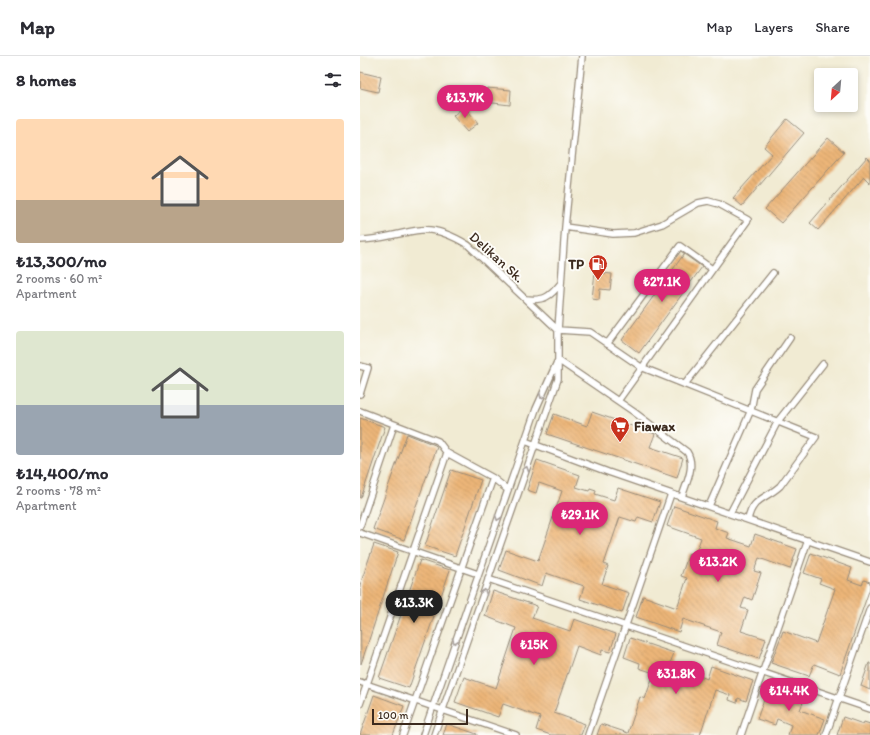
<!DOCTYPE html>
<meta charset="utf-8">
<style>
body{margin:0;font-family:Itim,sans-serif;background:#f2f2f3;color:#2b2b33;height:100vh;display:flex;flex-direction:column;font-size:15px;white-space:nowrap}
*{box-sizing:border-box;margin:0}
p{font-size:13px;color:#7c7c81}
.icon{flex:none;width:22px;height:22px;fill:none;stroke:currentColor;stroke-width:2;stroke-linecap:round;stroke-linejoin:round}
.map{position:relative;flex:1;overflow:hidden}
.sheet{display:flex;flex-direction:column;background:#fff;width:360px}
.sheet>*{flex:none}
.needle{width:26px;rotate:206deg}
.buttons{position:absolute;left:454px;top:12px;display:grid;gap:8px}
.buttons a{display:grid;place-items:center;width:44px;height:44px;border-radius:4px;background:#fff;box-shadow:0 2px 6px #0003;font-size:20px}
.scale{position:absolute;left:12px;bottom:10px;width:96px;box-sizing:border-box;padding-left:4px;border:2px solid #3b2a1e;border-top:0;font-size:11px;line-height:14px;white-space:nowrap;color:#3b2a1e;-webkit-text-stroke:3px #fdfcf7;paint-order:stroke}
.price{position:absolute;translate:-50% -34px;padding:0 9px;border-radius:14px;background:#db2777;color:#fff;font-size:13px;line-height:26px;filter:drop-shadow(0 1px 2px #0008)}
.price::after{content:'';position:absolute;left:50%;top:24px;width:12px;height:9px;margin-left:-6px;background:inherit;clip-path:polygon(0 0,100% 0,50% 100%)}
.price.current{background:#222;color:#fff}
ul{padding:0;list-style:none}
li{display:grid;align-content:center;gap:8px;height:212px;padding:0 16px}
li span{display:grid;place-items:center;height:124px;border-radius:4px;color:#555}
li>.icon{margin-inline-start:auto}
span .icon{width:72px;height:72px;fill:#fffc;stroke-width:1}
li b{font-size:17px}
h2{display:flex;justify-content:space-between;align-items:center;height:48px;padding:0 16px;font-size:17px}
header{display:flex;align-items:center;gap:24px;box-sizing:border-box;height:56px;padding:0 20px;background:#fff;border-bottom:1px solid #e1e1e2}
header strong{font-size:19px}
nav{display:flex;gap:22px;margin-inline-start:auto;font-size:14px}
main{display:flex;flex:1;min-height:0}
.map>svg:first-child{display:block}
.building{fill:url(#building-back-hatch)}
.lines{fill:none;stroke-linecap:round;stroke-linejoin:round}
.street-casing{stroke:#968a78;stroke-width:8}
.street{stroke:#fff;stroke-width:5.5}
.oneway{stroke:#a79f9a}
.labels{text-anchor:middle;stroke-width:4;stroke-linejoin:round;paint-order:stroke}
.street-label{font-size:14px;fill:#3b2a1e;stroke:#fdfcf7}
.poi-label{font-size:14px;font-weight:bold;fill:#3b2a1e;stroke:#fdfcf7;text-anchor:end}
</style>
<header>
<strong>Map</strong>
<nav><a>Map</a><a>Layers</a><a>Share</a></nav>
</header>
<main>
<section class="sheet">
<h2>8 homes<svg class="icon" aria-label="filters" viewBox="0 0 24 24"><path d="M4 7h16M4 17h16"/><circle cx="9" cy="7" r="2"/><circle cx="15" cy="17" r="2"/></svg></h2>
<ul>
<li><span style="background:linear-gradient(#ffd9b3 65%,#b9a48a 0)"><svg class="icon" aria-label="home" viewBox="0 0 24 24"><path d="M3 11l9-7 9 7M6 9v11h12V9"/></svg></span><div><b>₺13,300/mo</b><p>2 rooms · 60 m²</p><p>Apartment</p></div></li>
<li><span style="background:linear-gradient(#dfe7d0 60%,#9aa5b1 0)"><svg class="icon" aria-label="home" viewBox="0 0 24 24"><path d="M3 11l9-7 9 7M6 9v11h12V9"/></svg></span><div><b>₺14,400/mo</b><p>2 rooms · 78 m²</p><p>Apartment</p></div></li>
</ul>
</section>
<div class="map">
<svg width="510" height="679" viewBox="0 0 510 679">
<defs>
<pattern id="building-back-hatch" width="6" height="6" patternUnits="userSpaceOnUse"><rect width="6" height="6" fill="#edb678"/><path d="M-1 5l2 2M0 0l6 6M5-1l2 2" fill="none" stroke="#c19462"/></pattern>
</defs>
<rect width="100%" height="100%" fill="#fdfcf7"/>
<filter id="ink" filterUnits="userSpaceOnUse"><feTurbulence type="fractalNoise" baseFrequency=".025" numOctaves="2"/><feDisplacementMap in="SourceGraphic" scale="8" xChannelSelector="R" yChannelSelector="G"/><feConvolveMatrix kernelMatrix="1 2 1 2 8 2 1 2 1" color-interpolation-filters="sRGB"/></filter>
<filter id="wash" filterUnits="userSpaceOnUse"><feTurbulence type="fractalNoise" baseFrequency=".012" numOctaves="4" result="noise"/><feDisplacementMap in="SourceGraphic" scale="16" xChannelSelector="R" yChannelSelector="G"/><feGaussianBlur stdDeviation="0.9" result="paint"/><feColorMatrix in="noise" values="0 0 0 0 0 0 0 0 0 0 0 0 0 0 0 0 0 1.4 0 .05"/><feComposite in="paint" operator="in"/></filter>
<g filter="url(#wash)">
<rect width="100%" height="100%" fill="#f1ebd3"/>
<g id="blocks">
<path class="building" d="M0 16 21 21 18 36 0 32Z
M127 32 151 34 150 49 125 46Z
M104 50 118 67 107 76 93 60Z
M427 63 444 77 382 150 373 142 412 98 404 91Z
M468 82 484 96 421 167 405 153Z
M507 101 510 104V127L504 121 458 174 450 167Z
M324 198 342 211 279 297 262 284Z
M236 207H243L242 217 252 218 250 234 240 233 239 244 232 243Z
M232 356 295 378 290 391 323 402 317 422 187 378 194 358 227 370Z
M0 362 25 371 1 442H0Z
M47 378 75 389 77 391 44 484 13 473Z
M177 404 220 419 216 431 229 435 230 432 236 434 235 438 254 444 258 432 300 446 293 466 278 461 276 466 260 461 244 508 248 510 242 528 269 537 262 557 220 543 224 530 186 517 182 530 139 514 146 494 178 505 202 435 179 427 176 437 167 434Z
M91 414 121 424 95 500 65 490Z
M314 450 357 465 355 472 369 477 367 482 391 490 395 478 437 493 430 513 399 502 394 515 401 517 392 544 385 541 381 552 388 554 381 575 406 583 399 603 357 589 361 576 323 563 319 576 276 561 283 540 317 552 327 522 321 520 329 497 335 499 341 482 307 470Z
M14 488 38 496 1 608 0 529Z
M451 497 492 512 488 524 502 529 504 524 510 526V532L480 618 454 608 449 620 411 607 423 575 456 587 475 533 459 527 461 523 444 517Z
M60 504 90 514 49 632 19 622Z
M133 535 177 550 172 562 210 575 214 563 256 578 250 596 242 594 241 599 217 590 194 657 225 668 221 679H191L176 674 180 661 143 648 138 661 95 646 104 621 136 632 156 572 125 560Z
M270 582 314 597 309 610 321 614 322 609 336 614 335 618 347 623 351 610 393 625 386 645 378 642 377 647 369 644 370 639 355 634 340 679H237L241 668 268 677 280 641 285 643 294 617 279 612 280 607 264 601Z
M509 607H510V634L501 630Z
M409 629 445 641 440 654 465 663 459 679H428L431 669 417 663 415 669 397 663Z
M14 639 44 650 33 679H0Z
M483 661 503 668 504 666 510 668V679H477Z
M87 668 117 678V679H83Z"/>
</g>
</g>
<g filter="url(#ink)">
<use href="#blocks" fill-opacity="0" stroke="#968a78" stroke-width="1"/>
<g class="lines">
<g class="street-casing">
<path id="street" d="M205 171 253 178 274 177 302 168 338 147 348 145 359 148 388 164 258 345
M0 184C21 184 41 176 61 174 78 172 95 181 108 189L198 274
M166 243C184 245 190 241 201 227
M198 274 230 276 281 311 456 381 420 430C406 443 392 442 388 464
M247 288 320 190 352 213
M198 304 274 356 327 396C336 410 326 427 322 441
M0 310 8 312 0 338
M325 328 413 217
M0 355 78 385 87 397 133 422
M165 385 248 416 510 506
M349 450 391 354 395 333 430 282
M370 457 418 365 463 308
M0 470 34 369
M0 477 118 518
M128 523 510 653
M0 626 156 679
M0 648 87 397
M43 679 133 422 148 434
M63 679 176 353 197 306
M74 679 198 323V274L205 171 222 0
M228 679 311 438
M381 679 448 484
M466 679 510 552"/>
</g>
<use href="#street" class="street"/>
</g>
<defs><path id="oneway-chevron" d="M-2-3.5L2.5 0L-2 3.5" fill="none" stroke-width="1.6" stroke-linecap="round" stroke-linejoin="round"/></defs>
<g class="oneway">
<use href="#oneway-chevron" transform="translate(182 340) rotate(114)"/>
<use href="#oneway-chevron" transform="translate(166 413) rotate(-71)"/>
<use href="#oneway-chevron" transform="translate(138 462) rotate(109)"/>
<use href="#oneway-chevron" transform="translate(124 536) rotate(-71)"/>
<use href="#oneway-chevron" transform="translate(95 585) rotate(109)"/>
</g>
</g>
<defs>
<g id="fuel-pin" transform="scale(1)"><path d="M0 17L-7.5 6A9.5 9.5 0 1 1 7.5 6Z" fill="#c8321e" stroke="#fdfcf7"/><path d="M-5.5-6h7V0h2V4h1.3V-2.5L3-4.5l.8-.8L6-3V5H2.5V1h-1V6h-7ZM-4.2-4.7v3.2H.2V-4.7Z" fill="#fff"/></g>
<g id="supermarket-pin" transform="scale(1)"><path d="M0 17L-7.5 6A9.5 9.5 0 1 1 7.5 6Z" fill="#c8321e" stroke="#fdfcf7"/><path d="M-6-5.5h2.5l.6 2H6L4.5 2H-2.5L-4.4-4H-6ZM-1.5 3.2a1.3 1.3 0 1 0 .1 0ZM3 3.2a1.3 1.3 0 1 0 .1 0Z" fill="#fff"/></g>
</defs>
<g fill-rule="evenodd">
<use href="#fuel-pin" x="238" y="208"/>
<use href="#supermarket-pin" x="260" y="370"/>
</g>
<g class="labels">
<g class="street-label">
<text transform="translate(137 201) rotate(42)" y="5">Delikan Sk.</text>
</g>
<g class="poi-label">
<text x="224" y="213">TP</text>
<text x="274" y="375" text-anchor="start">Fiawax</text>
</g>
</g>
</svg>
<div class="buttons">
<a><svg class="needle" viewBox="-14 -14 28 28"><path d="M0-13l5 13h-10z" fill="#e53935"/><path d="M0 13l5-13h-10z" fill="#7c7c81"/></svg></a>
</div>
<div class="scale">100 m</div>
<b class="price" style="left:105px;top:63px">₺13.7K</b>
<b class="price" style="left:302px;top:247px">₺27.1K</b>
<b class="price" style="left:220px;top:480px">₺29.1K</b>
<b class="price" style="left:358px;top:527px">₺13.2K</b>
<b class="price current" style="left:54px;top:568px">₺13.3K</b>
<b class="price" style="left:174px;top:610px">₺15K</b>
<b class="price" style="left:316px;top:639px">₺31.8K</b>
<b class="price" style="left:429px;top:656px">₺14.4K</b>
</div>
</main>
